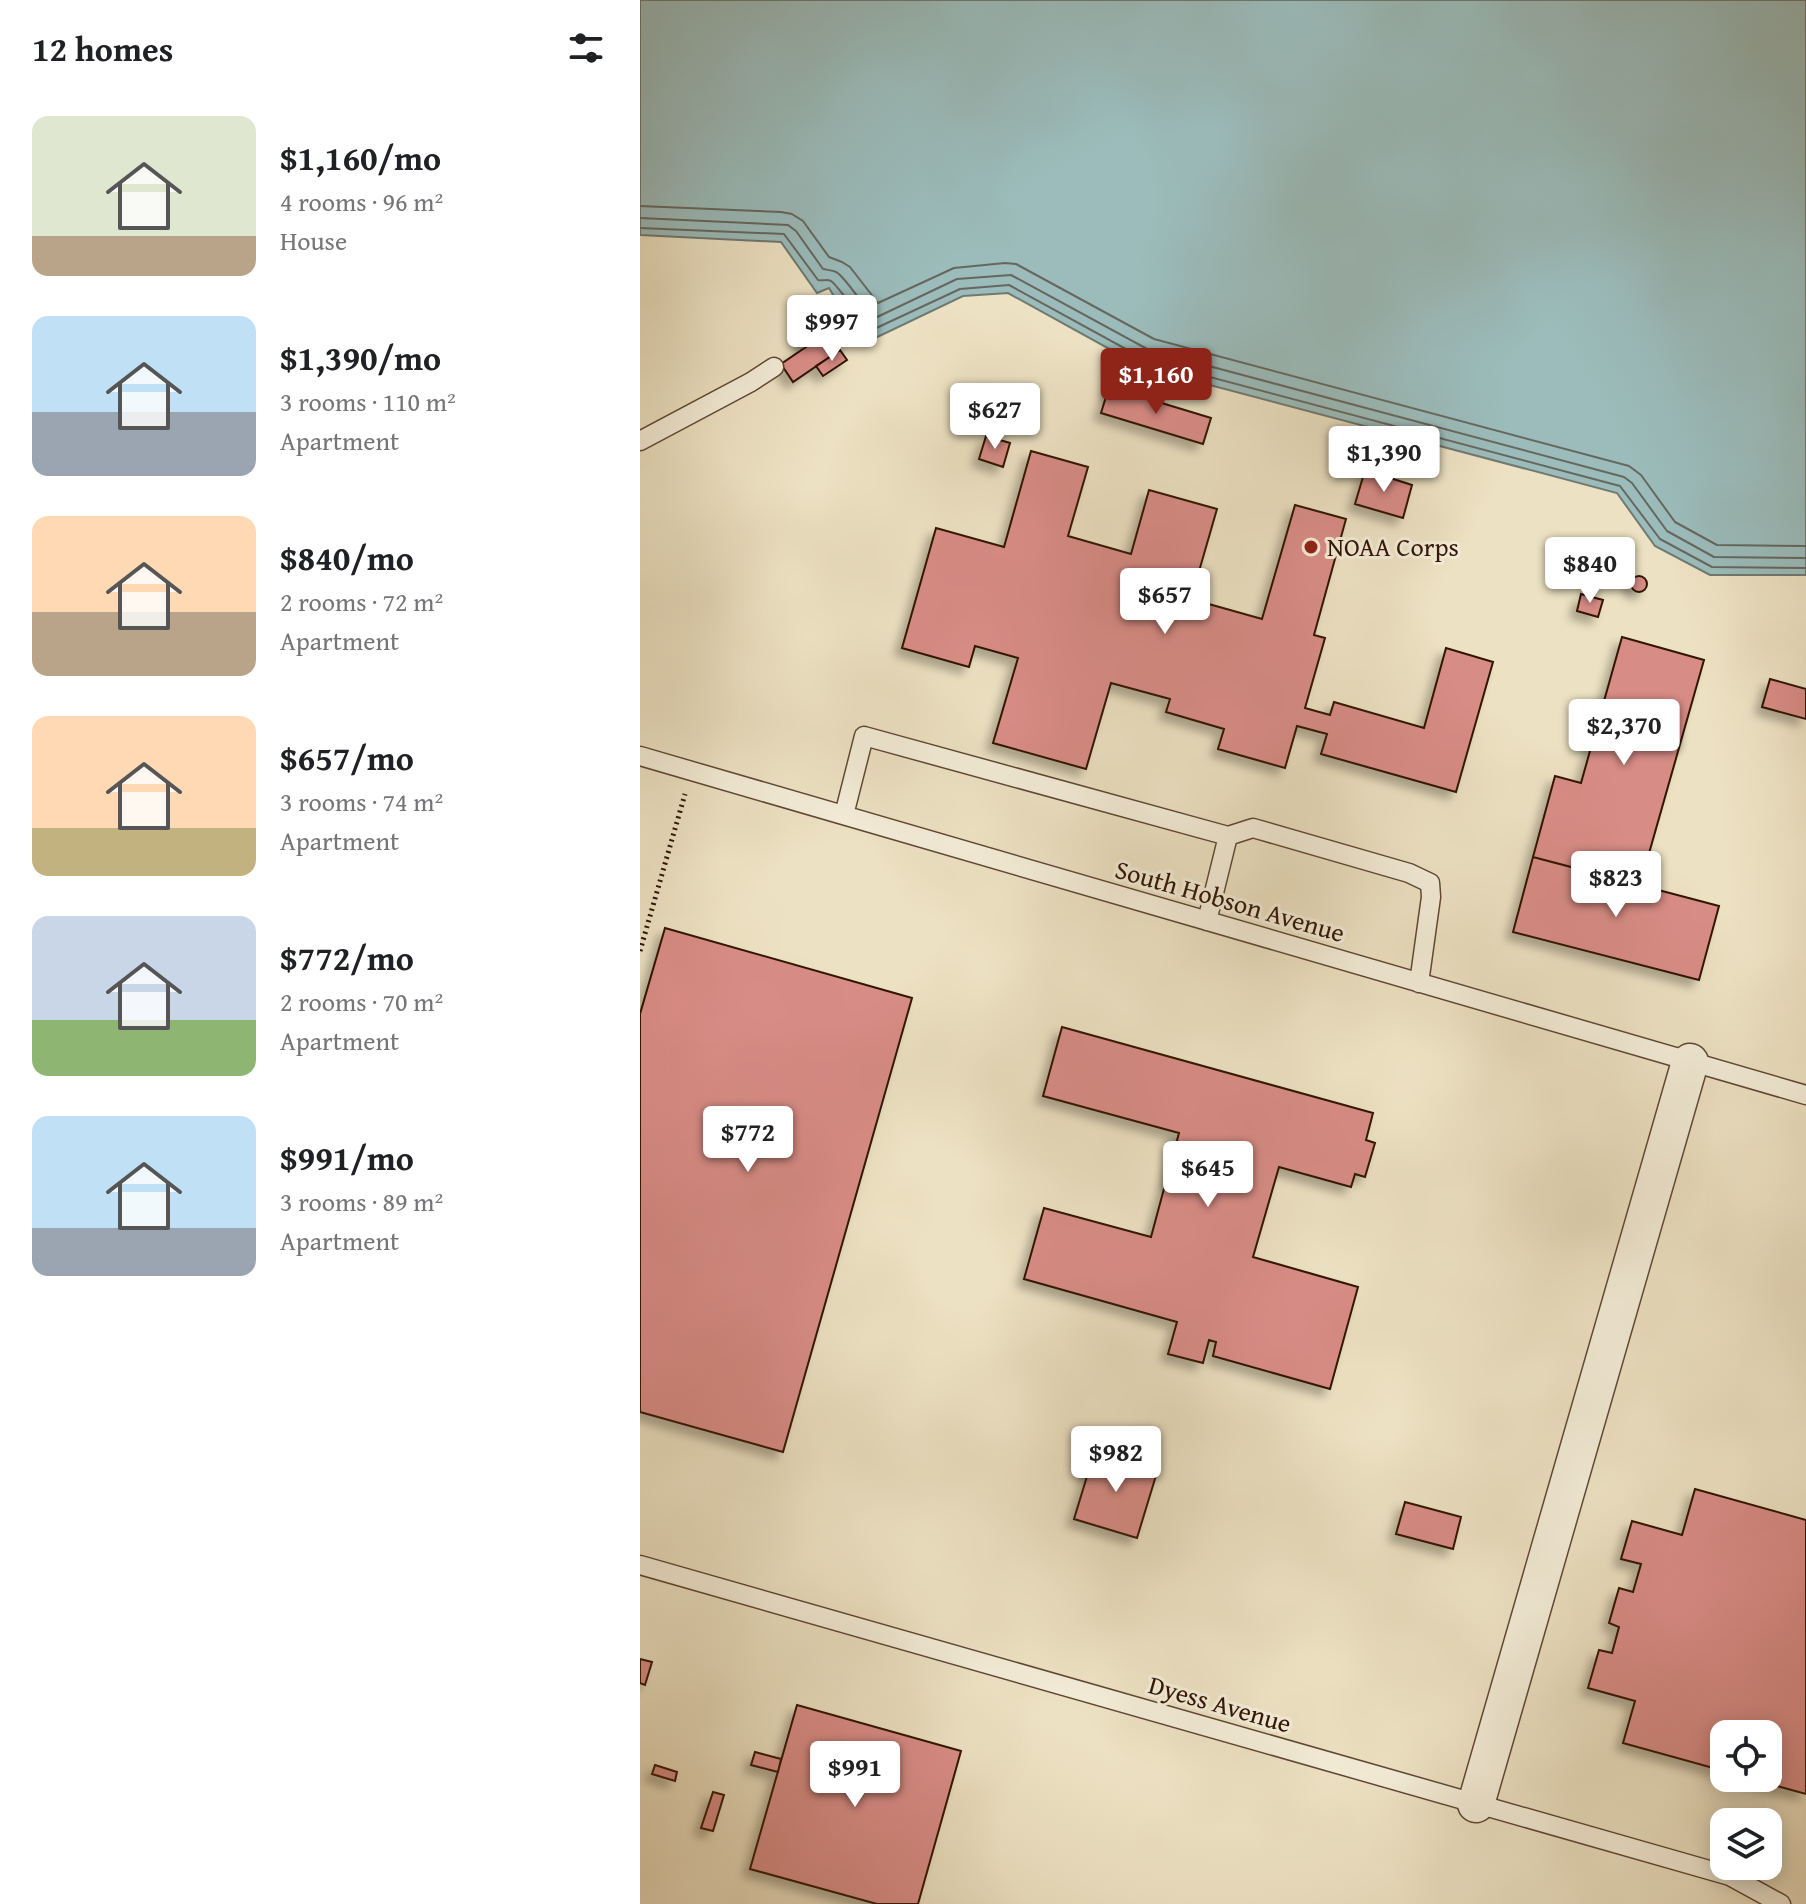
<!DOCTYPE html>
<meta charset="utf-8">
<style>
body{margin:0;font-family:"Gentium Book Plus",serif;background:#f2f2f2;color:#202124;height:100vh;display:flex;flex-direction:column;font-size:30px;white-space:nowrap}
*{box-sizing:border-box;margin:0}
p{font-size:26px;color:#757577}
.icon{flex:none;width:44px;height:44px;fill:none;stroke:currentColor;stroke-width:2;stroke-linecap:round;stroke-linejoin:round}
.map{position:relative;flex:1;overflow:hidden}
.side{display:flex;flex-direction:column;background:#fff;width:640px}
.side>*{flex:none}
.fabs{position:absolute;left:1070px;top:1720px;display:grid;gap:16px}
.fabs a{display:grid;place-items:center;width:72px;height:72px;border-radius:16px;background:#fff;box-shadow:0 4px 20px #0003;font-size:40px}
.price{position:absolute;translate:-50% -68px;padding:0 18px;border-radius:8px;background:#fff;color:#222;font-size:26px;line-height:52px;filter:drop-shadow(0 2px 4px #0008)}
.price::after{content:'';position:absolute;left:50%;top:48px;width:24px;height:18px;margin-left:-12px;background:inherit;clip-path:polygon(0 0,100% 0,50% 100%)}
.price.selected{background:#8f2418;color:#fff}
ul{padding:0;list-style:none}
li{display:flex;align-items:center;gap:24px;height:200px;padding:0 32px}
li span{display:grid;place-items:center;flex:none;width:224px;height:160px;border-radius:16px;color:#555}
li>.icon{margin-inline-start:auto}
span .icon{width:96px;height:96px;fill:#fffc;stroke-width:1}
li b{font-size:34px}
h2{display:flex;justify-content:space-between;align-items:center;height:96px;padding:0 32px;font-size:34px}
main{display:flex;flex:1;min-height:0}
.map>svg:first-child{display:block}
.water{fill:#9bbcbb;stroke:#707972;stroke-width:2}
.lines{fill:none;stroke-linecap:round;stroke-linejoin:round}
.shore{stroke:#666860;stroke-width:2}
.building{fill:#d88c86;stroke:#301505;stroke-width:2;filter:url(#shadow)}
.lane-casing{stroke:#5f4834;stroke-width:21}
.street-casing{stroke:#5f4834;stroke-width:39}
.path{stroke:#301505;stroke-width:5;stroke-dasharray:2 4;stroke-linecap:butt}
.lane{stroke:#f3ecd7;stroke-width:18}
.street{stroke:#f3ecd7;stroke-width:36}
.poi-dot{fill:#8f2418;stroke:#f3ecd7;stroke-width:3}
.labels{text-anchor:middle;stroke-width:6;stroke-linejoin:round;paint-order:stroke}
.poi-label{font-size:26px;fill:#301505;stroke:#f3ecd7;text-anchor:start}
.street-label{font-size:26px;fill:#301505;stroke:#f3ecd7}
</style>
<main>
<section class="side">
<h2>12 homes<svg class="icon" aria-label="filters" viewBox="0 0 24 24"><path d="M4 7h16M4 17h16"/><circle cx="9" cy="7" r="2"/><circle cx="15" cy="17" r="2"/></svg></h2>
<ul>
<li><span style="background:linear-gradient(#dfe7d0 75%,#b9a48a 0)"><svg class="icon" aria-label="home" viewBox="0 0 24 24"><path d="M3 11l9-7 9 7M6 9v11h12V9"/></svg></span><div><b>$1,160/mo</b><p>4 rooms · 96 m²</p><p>House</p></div></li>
<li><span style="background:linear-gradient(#bfe0f5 60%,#9aa5b1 0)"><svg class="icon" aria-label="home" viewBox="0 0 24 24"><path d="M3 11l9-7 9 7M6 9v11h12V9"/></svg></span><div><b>$1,390/mo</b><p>3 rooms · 110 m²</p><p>Apartment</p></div></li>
<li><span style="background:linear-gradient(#ffd9b3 60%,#b9a48a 0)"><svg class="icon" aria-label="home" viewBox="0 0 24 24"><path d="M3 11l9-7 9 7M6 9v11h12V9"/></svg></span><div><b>$840/mo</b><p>2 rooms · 72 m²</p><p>Apartment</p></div></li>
<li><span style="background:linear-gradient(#ffd9b3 70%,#c2b280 0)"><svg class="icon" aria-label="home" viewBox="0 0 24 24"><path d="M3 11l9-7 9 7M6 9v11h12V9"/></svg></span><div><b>$657/mo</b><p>3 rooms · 74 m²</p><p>Apartment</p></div></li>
<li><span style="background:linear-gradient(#c9d6e8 65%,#8fb573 0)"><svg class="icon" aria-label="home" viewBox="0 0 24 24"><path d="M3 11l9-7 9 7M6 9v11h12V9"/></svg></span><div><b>$772/mo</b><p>2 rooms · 70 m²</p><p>Apartment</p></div></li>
<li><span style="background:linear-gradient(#bfe0f5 70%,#9aa5b1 0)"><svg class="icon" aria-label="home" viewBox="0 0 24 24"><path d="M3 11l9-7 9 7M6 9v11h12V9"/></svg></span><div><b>$991/mo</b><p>3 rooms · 89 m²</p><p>Apartment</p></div></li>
</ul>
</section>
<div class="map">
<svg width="1166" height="1904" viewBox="0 0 1166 1904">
<defs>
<filter id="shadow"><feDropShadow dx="-7" dy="7" stdDeviation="4" flood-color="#0004"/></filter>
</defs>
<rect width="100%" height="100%" fill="#ece1c2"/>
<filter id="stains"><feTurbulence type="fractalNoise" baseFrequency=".0025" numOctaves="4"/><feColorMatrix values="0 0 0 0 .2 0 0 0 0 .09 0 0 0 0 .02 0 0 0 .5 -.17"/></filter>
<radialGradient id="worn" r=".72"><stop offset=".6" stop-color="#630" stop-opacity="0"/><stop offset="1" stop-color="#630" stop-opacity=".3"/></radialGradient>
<path class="water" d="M0 0H1166V575H1070L1015 546 977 493 502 367 368 293 323 296 229 341 198 303 189 288 177 293 141 242 0 235Z"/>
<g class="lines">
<path class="shore" d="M0 206 141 212 152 214 163 221 189 257 202 262 210 267 238 303 314 268 365 263 376 264 514 339 989 466 1001 475 1035 522 1077 545 1166 546
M0 218 148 225 156 231 183 269C184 269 194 271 196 272 205 276 224 308 235 318L317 279 371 275 509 350 984 477 992 483 1027 531 1074 557 1166 558
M0 228 144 234 178 280C183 281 187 279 191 281 195 282 224 323 232 330L320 289 369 285 506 360 980 486 1020 539 1072 567 1166 568"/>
</g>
<path class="building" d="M182 324 188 332 165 347 159 339Z
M188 332 200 350 153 382 141 364Z
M200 350 207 360 183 376 176 366Z
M469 387 571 418 563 444 461 413Z
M346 436 370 443 363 467 339 459Z
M391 451 448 467 428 536 491 554 509 490 577 509 551 599 622 619 655 505 706 519 674 635 685 638 665 708 690 715 694 702 784 728 806 648 853 662 816 792 681 754 687 734 657 726 645 768 578 749 584 729 526 712 530 699 471 683 446 769 353 743 378 658 335 646 329 667 262 648 296 528 364 547Z
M725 470 772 485 763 518 715 504Z
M991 584a8 8 0 1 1 16 0a8 8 0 1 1-16 0Z
M941 594 963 600 958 617 937 611Z
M982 637 1064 660 1000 885 893 857 915 776 941 783Z
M1130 679 1166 689V719L1122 707Z
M893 857 1079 906 1059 980 873 932Z
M25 928 272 998 143 1452 0 1412V1014Z
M422 1027 733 1113 726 1140 735 1143 725 1177 715 1174 711 1187 639 1167 613 1257 718 1287 690 1389 573 1356 576 1342 569 1340 563 1363 528 1354 537 1322 384 1279 404 1208 511 1237 539 1133 403 1096Z
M455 1450 518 1469 497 1538 434 1519Z
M1055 1489 1166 1520V1794L1108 1778H1128V1734H1084V1771L983 1743 995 1701 948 1688 959 1650 972 1653 979 1627 969 1623 979 1588 993 1592 1001 1564 981 1559 992 1521 1042 1535Z
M765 1502 821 1517 813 1549 756 1534Z
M0 1659 12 1662 5 1685 0 1683Z
M157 1705 321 1751 278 1904H237L110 1869Z
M115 1752 141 1759 138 1772 111 1765Z
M15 1765 37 1772 35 1781 12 1774Z
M73 1792 84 1795 73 1831 61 1828Z"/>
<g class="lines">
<g class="lane-casing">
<path id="lane" d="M0 441 111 382 134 367
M0 756 1166 1095
M204 815 224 736 588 836
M567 921 588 836 613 828 769 873 790 883 791 897 779 983
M0 1565 1090 1876 1141 1904"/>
</g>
<g class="street-casing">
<path id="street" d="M836 1804 1050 1062"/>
</g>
<path class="path" d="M0 951 45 794"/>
<use href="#lane" class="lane"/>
<use href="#street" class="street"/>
</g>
<circle class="poi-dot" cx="671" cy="547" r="8"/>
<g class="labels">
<g class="poi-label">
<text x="687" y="556">NOAA Corps</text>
</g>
<g class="street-label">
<text transform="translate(590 901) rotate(16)" y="9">South Hobson Avenue</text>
<text transform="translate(580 1704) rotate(16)" y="9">Dyess Avenue</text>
</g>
</g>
<rect width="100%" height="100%" filter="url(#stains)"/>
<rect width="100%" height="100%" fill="url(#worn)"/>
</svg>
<div class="fabs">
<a><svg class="icon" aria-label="locate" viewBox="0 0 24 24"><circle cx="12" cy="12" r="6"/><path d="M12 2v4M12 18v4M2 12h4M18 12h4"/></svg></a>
<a><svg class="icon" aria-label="layers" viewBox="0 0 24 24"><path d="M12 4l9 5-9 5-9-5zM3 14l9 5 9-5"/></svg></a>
</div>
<b class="price" style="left:192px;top:363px">$997</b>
<b class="price selected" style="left:516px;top:416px">$1,160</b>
<b class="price" style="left:355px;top:451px">$627</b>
<b class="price" style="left:744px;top:494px">$1,390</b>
<b class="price" style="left:950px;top:605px">$840</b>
<b class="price" style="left:525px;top:636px">$657</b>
<b class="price" style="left:984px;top:767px">$2,370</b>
<b class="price" style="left:976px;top:919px">$823</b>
<b class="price" style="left:108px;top:1174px">$772</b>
<b class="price" style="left:568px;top:1209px">$645</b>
<b class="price" style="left:476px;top:1494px">$982</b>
<b class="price" style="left:215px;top:1809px">$991</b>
</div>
</main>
